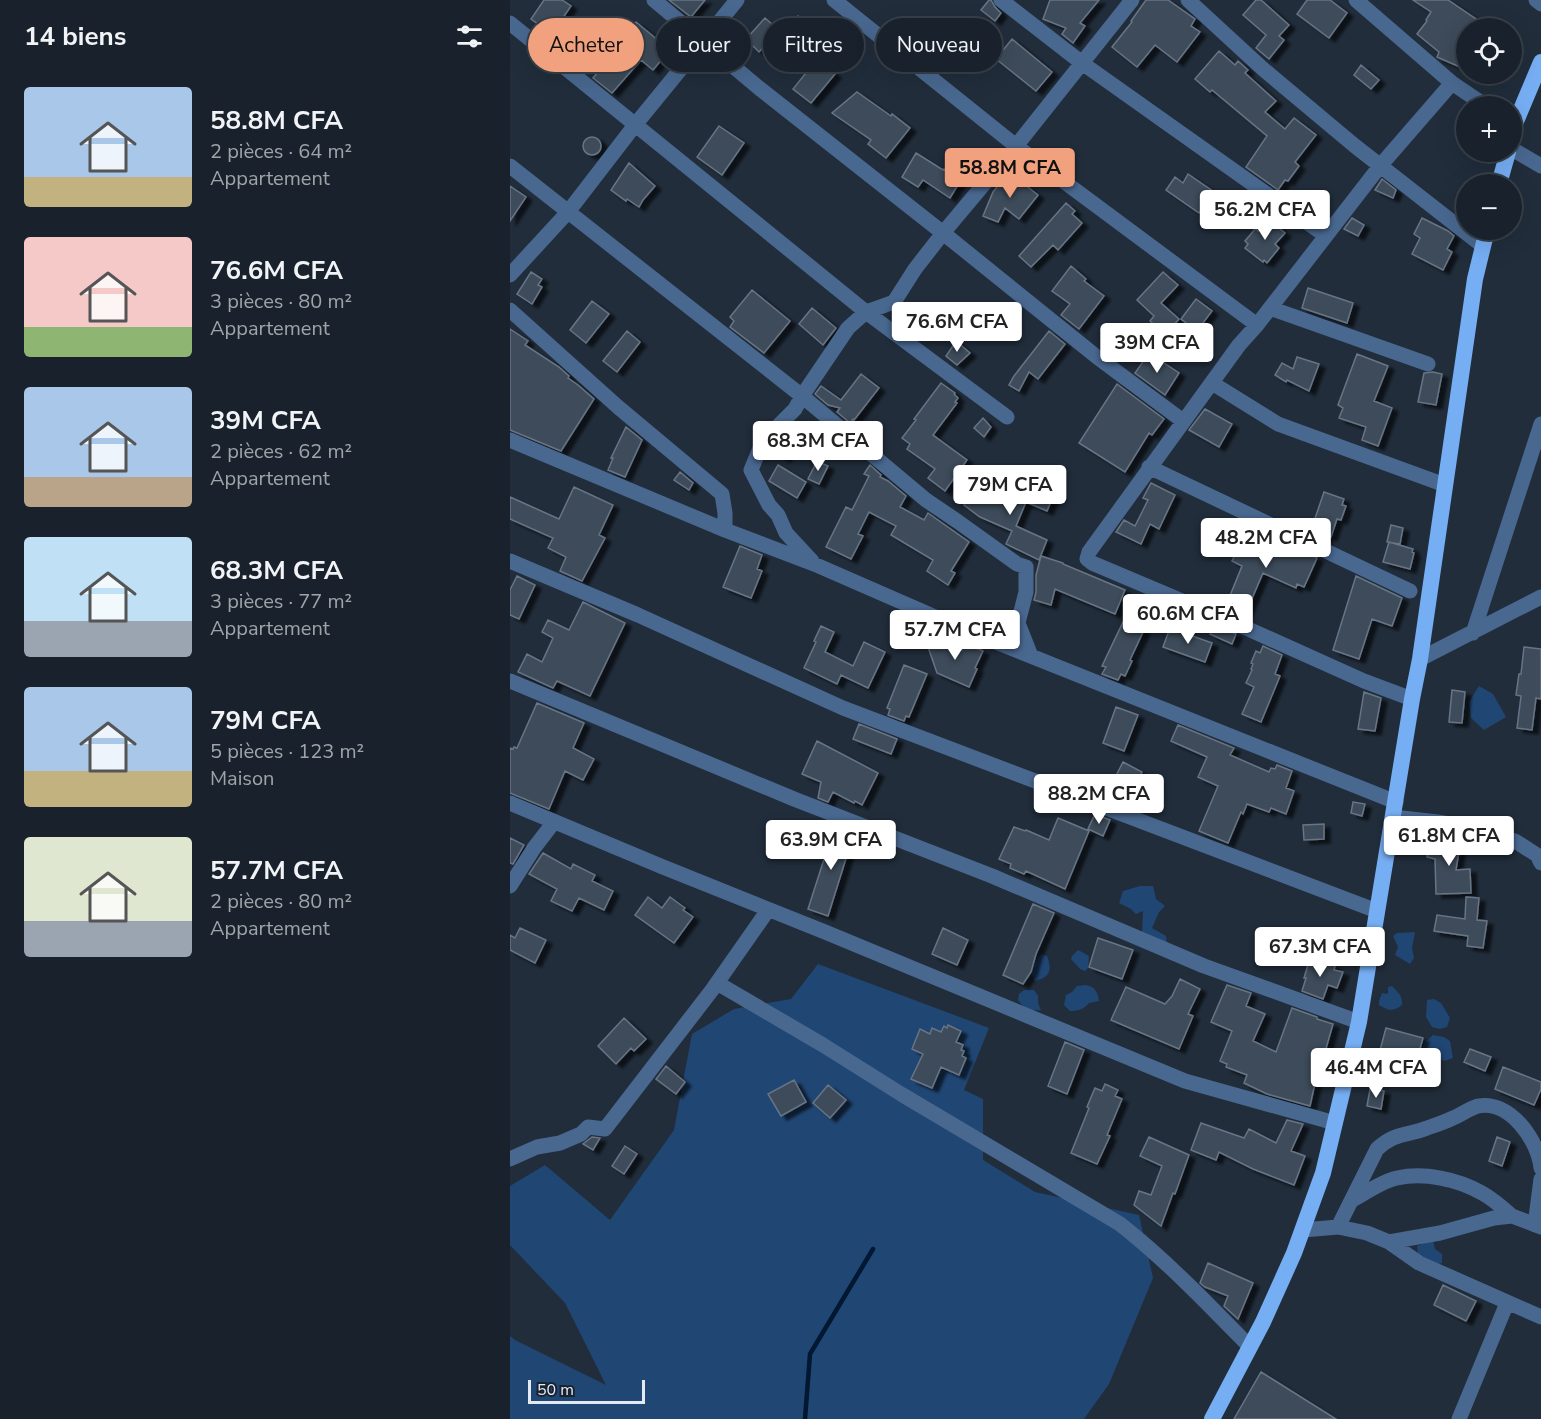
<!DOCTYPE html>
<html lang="fr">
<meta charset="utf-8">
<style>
body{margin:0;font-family:"Nunito Sans",sans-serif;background:#262f38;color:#f1f3f6;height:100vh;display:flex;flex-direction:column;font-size:22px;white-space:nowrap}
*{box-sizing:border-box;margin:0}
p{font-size:20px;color:#9fa4a9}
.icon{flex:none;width:33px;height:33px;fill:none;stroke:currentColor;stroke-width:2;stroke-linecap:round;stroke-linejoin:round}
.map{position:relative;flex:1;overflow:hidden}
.sheet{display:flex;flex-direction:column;background:#19222c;width:510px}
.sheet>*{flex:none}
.hud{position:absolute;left:18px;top:18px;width:570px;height:54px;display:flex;gap:12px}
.controls{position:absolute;left:946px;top:18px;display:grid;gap:12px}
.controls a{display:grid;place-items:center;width:66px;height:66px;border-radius:50%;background:#19222c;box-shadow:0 6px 24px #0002,0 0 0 2px #373f48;font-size:30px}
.scale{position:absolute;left:18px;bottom:15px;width:117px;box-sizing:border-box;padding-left:6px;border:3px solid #e2e9f3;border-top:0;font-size:16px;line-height:21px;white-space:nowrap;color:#e2e9f3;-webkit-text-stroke:4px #182331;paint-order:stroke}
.price{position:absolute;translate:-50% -51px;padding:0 14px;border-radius:6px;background:#fff;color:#222;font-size:20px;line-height:39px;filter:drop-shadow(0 2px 3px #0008)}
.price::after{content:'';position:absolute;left:50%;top:36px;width:18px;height:14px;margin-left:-9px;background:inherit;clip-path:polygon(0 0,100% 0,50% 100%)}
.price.on{background:#f1a17d;color:#111}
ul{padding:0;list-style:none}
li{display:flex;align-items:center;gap:18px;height:150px;padding:0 24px}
li span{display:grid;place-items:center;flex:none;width:168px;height:120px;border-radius:6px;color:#555}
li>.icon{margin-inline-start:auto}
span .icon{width:72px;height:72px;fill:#fffc;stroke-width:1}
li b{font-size:26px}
h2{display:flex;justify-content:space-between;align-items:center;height:72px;padding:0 24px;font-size:26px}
.pill{padding:0 21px;border-radius:27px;background:#19222c;box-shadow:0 6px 24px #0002,0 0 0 2px #373f48;font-size:21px;line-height:54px}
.pill.on{background:#f1a17d;color:#111}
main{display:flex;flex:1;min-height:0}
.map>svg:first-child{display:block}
.green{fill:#204674}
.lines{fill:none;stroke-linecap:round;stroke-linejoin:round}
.stream{stroke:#021732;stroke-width:4.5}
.building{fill:#3e4b5a;stroke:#677485;stroke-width:1.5;filter:url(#shadow)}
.minor{stroke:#496890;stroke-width:15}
.trunk{stroke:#76aef4;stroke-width:16}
</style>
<main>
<section class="sheet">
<h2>14 biens<svg class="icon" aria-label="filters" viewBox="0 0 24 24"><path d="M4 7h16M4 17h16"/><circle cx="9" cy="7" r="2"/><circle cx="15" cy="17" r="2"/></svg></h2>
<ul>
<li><span style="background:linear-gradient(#a9c7e8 75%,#c2b280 0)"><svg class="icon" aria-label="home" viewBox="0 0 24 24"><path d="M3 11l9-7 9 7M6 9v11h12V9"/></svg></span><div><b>58.8M CFA</b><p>2 pièces · 64 m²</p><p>Appartement</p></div></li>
<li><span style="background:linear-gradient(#f6c9c9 75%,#8fb573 0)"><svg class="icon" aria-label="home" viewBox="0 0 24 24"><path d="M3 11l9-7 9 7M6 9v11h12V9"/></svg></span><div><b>76.6M CFA</b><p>3 pièces · 80 m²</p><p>Appartement</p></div></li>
<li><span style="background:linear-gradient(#a9c7e8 75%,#b9a48a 0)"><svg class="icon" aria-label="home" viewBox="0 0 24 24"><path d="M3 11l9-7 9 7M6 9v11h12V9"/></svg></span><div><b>39M CFA</b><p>2 pièces · 62 m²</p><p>Appartement</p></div></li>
<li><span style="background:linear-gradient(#bfe0f5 70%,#9aa5b1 0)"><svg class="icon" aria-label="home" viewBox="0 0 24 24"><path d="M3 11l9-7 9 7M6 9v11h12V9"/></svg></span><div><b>68.3M CFA</b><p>3 pièces · 77 m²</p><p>Appartement</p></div></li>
<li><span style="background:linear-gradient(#a9c7e8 70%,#c2b280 0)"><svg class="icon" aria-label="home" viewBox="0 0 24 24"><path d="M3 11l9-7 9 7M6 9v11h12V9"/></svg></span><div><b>79M CFA</b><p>5 pièces · 123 m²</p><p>Maison</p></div></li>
<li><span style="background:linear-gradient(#dfe7d0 70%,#9aa5b1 0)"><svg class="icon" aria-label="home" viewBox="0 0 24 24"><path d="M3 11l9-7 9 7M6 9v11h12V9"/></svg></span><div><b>57.7M CFA</b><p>2 pièces · 80 m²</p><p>Appartement</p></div></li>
</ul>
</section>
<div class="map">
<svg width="1031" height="1419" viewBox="0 0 1031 1419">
<defs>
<filter id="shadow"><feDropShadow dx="6" dy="4" stdDeviation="1.5" flood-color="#0009"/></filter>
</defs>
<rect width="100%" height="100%" fill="#212d3b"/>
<path class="green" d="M969 686 983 694 996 717 974 730 961 718 959 702Z
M630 886H643L646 899 655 906 649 912 642 928 656 936 658 951 632 934 633 911 626 914 621 909 609 903 613 891Z
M905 932 902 948 904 958 900 964 885 955 888 947 883 936 887 933Z
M568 950 579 956 578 968 575 971 570 969 561 959 562 956Z
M531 954 537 956C542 970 541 977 525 981L521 972 527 959Z
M308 964 479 1028 454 1090 473 1099V1160L525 1192 629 1215 643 1278 599 1384 574 1419H0V1336L5 1340 96 1385 55 1303 0 1245V1186L35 1165 100 1220 164 1130 182 1034 224 1009 281 999Z
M576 985C585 987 588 992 589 1001L579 1003C574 1009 569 1011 560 1011L554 1005 556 995 562 992 567 986Z
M882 986C888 992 893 996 892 1005 882 1012 879 1011 869 1005V1001L872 993 878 994V987Z
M514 990H524L528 996V1003L531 1010C520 1011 515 1010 508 1000L509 994Z
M924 999 931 1003 940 1018 937 1027 930 1029 922 1027 916 1017 917 1000Z
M923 1035 934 1037 940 1041 943 1058 934 1061 926 1056 922 1059 920 1073 912 1071 908 1064 914 1043Z
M923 1240 925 1249 932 1254V1263L925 1265 908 1254 907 1246Z"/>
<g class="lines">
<path class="stream" d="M295 1419 300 1354 363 1249"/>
</g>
<path class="building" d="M34 0H52L61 6 42 34 21 19Z
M159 0H195L181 17Z
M479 0H481L485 7 491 13 485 21 471 10Z
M540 0H589L570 23 575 26 563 43 552 34 556 28 533 19Z
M636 0H658L685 19 681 26 690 32 667 62 645 45 627 67 602 47 622 22 621 21Z
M746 0H751L779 25 769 36 774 40 759 59 746 48 756 35 733 15Z
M797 0H820L837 13 819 38 787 14Z
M903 0H938L966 19 960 28H957V70L927 57 929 52 907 34 917 21 916 20 921 12Z
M288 16 299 24 303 17 314 24 297 50 275 35Z
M255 18 269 30 249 52 236 39Z
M126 22 155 46 151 55 154 57 143 70 131 60 102 93 83 78 112 43 109 42Z
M502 39 542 72 526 91 486 59Z
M709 51 725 65 728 61 738 70 735 73 766 101 755 112 775 129 784 118 806 135 785 162 789 166 778 181 775 180 768 190 736 167 757 136 702 90 700 92 685 79Z
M307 59 325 74 301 103 283 89Z
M851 65 869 80 861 89 844 75Z
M347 92 381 116 382 114 400 128 376 158 358 144 361 140 322 113Z
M209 126 234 143 212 175 187 157Z
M73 146a9 9 0 1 1 18 0a9 9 0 1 1-18 0Z
M406 153 433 170 434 169 451 180 440 198 413 180 408 187 392 177Z
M119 163 145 186 133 200 129 207 117 199 116 201 101 190Z
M499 172 528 195 509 219 495 208 488 222 473 216 483 192Z
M678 174 704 192 689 213 656 190 665 177 673 183Z
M872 179 886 190 883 198 865 190Z
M0 186 16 197 0 221Z
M556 203 565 211 562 214 572 223 548 250 543 245 521 267 509 256Z
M842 218 854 225 848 236 834 229Z
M912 218 938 231 944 236 937 249 942 252 933 270 902 254 910 238 904 234Z
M758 219 775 233 765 244 769 248 757 263 754 260 753 262 735 248 738 244 735 241 746 228 748 231Z
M561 266 576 279 574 281 594 296 569 329 551 315 560 304 542 291Z
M21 272 32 279 28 285 32 287 22 304 7 294Z
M653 272 668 285 651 303 669 319 655 335 640 321 644 316 627 300Z
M798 288 843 303 837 323 792 308Z
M242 290 280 321 254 353 220 327 224 321 220 317Z
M686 299 702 311 687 331 671 319Z
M82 301 99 314 76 343 60 330Z
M302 308 326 328 313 345 289 324Z
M0 329 18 341 15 345 49 367 59 376 58 378 68 385 84 399 51 451 0 430Z
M117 331 130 342 107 372 93 361Z
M539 331 555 344 528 379 519 372 509 391 499 385 504 376Z
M446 341 460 353 447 365 436 356Z
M639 353 669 373 655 395 625 373Z
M847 354 878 366 864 401 882 408 868 446 852 440 856 427 829 418 833 408 828 405Z
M787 357 809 364 799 391 777 380 776 382 765 375 772 363 783 369Z
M923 372 932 374 926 405 908 402 914 373Z
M351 374 369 388 344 420 343 419 340 423 327 412 330 408 318 405 305 394 311 386 331 400Z
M431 383 445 393 444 394 448 398 445 402 447 403 423 435 457 460 435 491 418 478 425 469 397 449 400 444 392 438 406 420 404 419Z
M607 384 654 419 642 435 639 433 615 472 569 443Z
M695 409 722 424 709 447 679 430Z
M473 418 481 427 474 437 464 428Z
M116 427 132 440 115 477 98 470 103 458H101Z
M276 432 287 440 274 458 260 449Z
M307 461 318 466 309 484 298 479Z
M268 465 296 482 287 498 259 481Z
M360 465 371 475 370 477 378 481 396 496 390 507 414 520 418 513 459 542 441 571 445 573 438 585 417 571 423 560 381 535 386 526 359 512 348 534 353 536 341 559 316 547 336 507 342 510 359 476 354 474Z
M170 472 183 483 179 490 164 480Z
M641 483 665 495 649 529 640 524 631 544 606 532 614 520 625 526 638 500 633 498Z
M468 485 481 494 484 487 515 501 523 488 542 499 537 511 516 502 506 526 537 540 529 560 496 544 502 531 470 517 454 505Z
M64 487 103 505 89 535 95 538 72 581 50 571 56 557 38 548 43 538 0 519V497L49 519Z
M814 492 834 499 832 505 836 506 831 520 827 519 821 537 817 535 815 540 800 533Z
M881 525 893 528 890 544 877 542Z
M736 533 769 550 773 541 807 558 794 587 787 584 786 588 753 573 734 617 715 608 732 566 722 561Z
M879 542 903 549 902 552 904 553 900 569 873 562Z
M230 546 252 555 247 569 252 571 241 598 213 587Z
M531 556 553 563V564L615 590 605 614 545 589 541 605 524 600 526 592V575Z
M7 576 25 585 9 619 0 615V590Z
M846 576 892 598 882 626 862 619 849 659 823 650Z
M73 602 115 623 80 696 47 681 43 688 8 672 17 654 32 662 43 638 32 632 38 620 59 630Z
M613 622 634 630 620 660 622 661 615 676 611 674 608 680 592 674 596 667 592 666Z
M704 625 726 634 722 644 700 634Z
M311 626 324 632 315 652 343 666 354 642 375 652 358 688 331 675 327 684 294 668 306 642 304 641Z
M660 628 702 643 695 662 653 647Z
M420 636 452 650 454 643 473 651 465 668 467 669 459 687 427 673 417 644Z
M753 646 772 655 765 674 770 676 751 722 732 714 744 687 736 683 742 670 741 669 743 664 741 663 746 651 750 653Z
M1014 647 1031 649V699L1026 698 1022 730 1007 728 1011 696 1006 695 1009 674H1011Z
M394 665 417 674 399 717 396 716 394 721 378 715 380 709 377 708Z
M942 690 955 692 952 723 939 722Z
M854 692 871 698 865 731 848 729Z
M27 703 74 723 63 748 84 759 73 780 55 771 39 809 0 793V748L3 749 4 747 7 748Z
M606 707 628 715 614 751 593 743Z
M349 724 387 739 381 754 343 739Z
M668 725 724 748 720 755 759 772 761 768 765 769 767 765 782 771 776 788 784 791 776 814 761 808 759 812 737 804 733 814 731 812 718 843 689 831 708 786 688 777 697 757 661 741Z
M307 741 368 773 352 805 345 801 344 803 323 792 318 802 308 798 311 782 292 774Z
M613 762 632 772 617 802 609 798 608 802 595 797Z
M843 802 855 804 852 816 841 813Z
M585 814 600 820 593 836 578 829Z
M548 818 579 831 555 889 516 871 514 874 500 868 501 864 489 859 504 827 515 831 516 830 539 840Z
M814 824V839L794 840 793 825Z
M325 825 344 833 318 916 298 909Z
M929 834 951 839 946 870 960 869 961 893 926 894 925 859 917 857 920 841 927 842Z
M0 838 14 845 3 864 0 863Z
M33 853 61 869 63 864 85 875 82 881 103 891 94 910 69 898 62 911 41 901 47 889 19 874Z
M138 897 152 908 160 897 175 908 173 910 183 917 164 943 125 915Z
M956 897 969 898 967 920 977 921 973 948 957 946 958 936 924 931 927 915 955 919Z
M523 904 544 913 526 954 521 972 513 984 493 975Z
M10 928 36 940 25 963 0 950V935L5 938Z
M433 928 458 940 447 965 422 954Z
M588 938 623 950 612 979 579 967Z
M800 958 825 966 824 970 833 972 827 988 818 985 813 999 792 991 796 978H794Z
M670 979 690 989 678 1014 683 1016 669 1049 601 1020 616 987 655 1004 662 996Z
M717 985 741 993 736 1006 755 1014 743 1041 766 1052 782 1008 807 1017V1019L823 1024 811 1066 809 1065 800 1106 757 1094 734 1083 737 1075 716 1067 717 1064 710 1061 722 1031 701 1022Z
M114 1018 136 1039 124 1051 121 1048 106 1064 88 1046Z
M438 1025 451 1031 446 1042 453 1045 451 1050 454 1051 452 1056 456 1058 449 1075 431 1067 422 1088 401 1079 413 1054 402 1049 410 1029 420 1034 422 1028 431 1032 434 1026 437 1028Z
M876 1028 913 1038 906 1063 869 1054Z
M555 1042 574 1050 557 1094 538 1086Z
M960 1049 981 1057 975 1071 954 1062Z
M156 1066 175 1082 166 1094 146 1079Z
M993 1067 1031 1082V1089L1024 1105 985 1089Z
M284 1080 296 1102 271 1116 258 1094Z
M595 1084 608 1090 605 1096 612 1099 597 1135 600 1136 587 1164 561 1153 579 1108 577 1107 585 1088 592 1091Z
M318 1085 336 1100 320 1118 303 1103Z
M860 1089 874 1091 871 1109 857 1106Z
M777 1120 793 1124 781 1151 795 1156 784 1185 743 1169 709 1152 706 1160 681 1150 691 1123 734 1138 739 1129 766 1143Z
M82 1137 90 1138 83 1150 73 1144Z
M639 1137 679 1155 665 1194 663 1193 651 1226 624 1205 629 1191 641 1195 652 1166 630 1156Z
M987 1137 1000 1142 992 1166 979 1161Z
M115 1146 127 1154 114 1174 102 1166Z
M698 1263 743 1283 728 1319 714 1306 718 1296 695 1287 690 1283Z
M933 1285 966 1301 956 1321 924 1305Z
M751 1372 826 1419H724Z"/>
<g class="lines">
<path class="minor" d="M144 0 249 88 433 233 587 357 673 421
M324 0 506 146 747 325
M491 0 572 63 816 236
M678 0 753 69 845 146 973 246
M846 0 942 83 976 106
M1026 0 1031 4
M0 23 356 312 497 417
M1002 149 1031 166
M0 166 292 396 416 500 447 521 507 564 516 567V592L508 623 521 656
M0 275 58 212 125 125 227 0
M760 308 918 364
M0 310 108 407 212 494 215 513V530
M702 383 768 424 935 485
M0 440 215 530 304 564 453 629 886 802
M639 467 900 591
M0 561 128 615 333 708 867 911
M302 561 276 533 268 515 259 505 241 470 253 441 285 409 292 396 338 328 356 312 384 302 405 269 433 233 506 146 622 0
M963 633 1031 424
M910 659 1031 597
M0 681 284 799 482 876 694 966 849 1022
M902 699 854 681 736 628 582 563 577 559 579 552 729 345 747 325 870 166 942 83
M0 803 153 867 315 932 675 1081 825 1123
M883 817 928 822 969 829 1005 841 1027 855 1031 863
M0 886 24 848 44 822
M207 983 313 1045 391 1094 610 1224C657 1261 699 1305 740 1347
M0 1159 27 1147 50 1143 71 1134 78 1127 95 1129 202 990 258 910
M841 1201C854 1194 872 1181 887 1178 914 1172 948 1179 972 1193 983 1199 992 1207 1002 1216
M1025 1225 1031 1179
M828 1227 867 1149C885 1132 897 1136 917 1128 926 1125 935 1122 943 1118 951 1115 960 1108 968 1106 1000 1100 1028 1140 1031 1168
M793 1230 828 1227 857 1233 879 1242 909 1263 1031 1317
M879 1242 930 1233 984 1218 1002 1216 1031 1227
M949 1419 997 1303"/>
<path class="trunk" d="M1002 135 1004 126 1031 62
M989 184 998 152
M702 1419 753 1322 784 1253 813 1173 849 1022 902 699 910 659 965 279 977 230"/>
</g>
</svg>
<div class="controls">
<a><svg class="icon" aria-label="locate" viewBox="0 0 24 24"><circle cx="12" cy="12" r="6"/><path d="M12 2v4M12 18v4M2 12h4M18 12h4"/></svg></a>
<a>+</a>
<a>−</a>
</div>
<div class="scale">50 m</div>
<b class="price on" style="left:500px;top:199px">58.8M CFA</b>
<b class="price" style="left:755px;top:241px">56.2M CFA</b>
<b class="price" style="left:447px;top:353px">76.6M CFA</b>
<b class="price" style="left:647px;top:374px">39M CFA</b>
<b class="price" style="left:308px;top:472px">68.3M CFA</b>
<b class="price" style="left:500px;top:516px">79M CFA</b>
<b class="price" style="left:756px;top:569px">48.2M CFA</b>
<b class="price" style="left:678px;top:645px">60.6M CFA</b>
<b class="price" style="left:445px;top:661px">57.7M CFA</b>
<b class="price" style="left:589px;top:825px">88.2M CFA</b>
<b class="price" style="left:939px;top:867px">61.8M CFA</b>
<b class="price" style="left:321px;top:871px">63.9M CFA</b>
<b class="price" style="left:810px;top:978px">67.3M CFA</b>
<b class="price" style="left:866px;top:1099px">46.4M CFA</b>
<div class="hud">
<a class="pill on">Acheter</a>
<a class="pill">Louer</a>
<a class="pill">Filtres</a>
<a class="pill">Nouveau</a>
</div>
</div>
</main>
